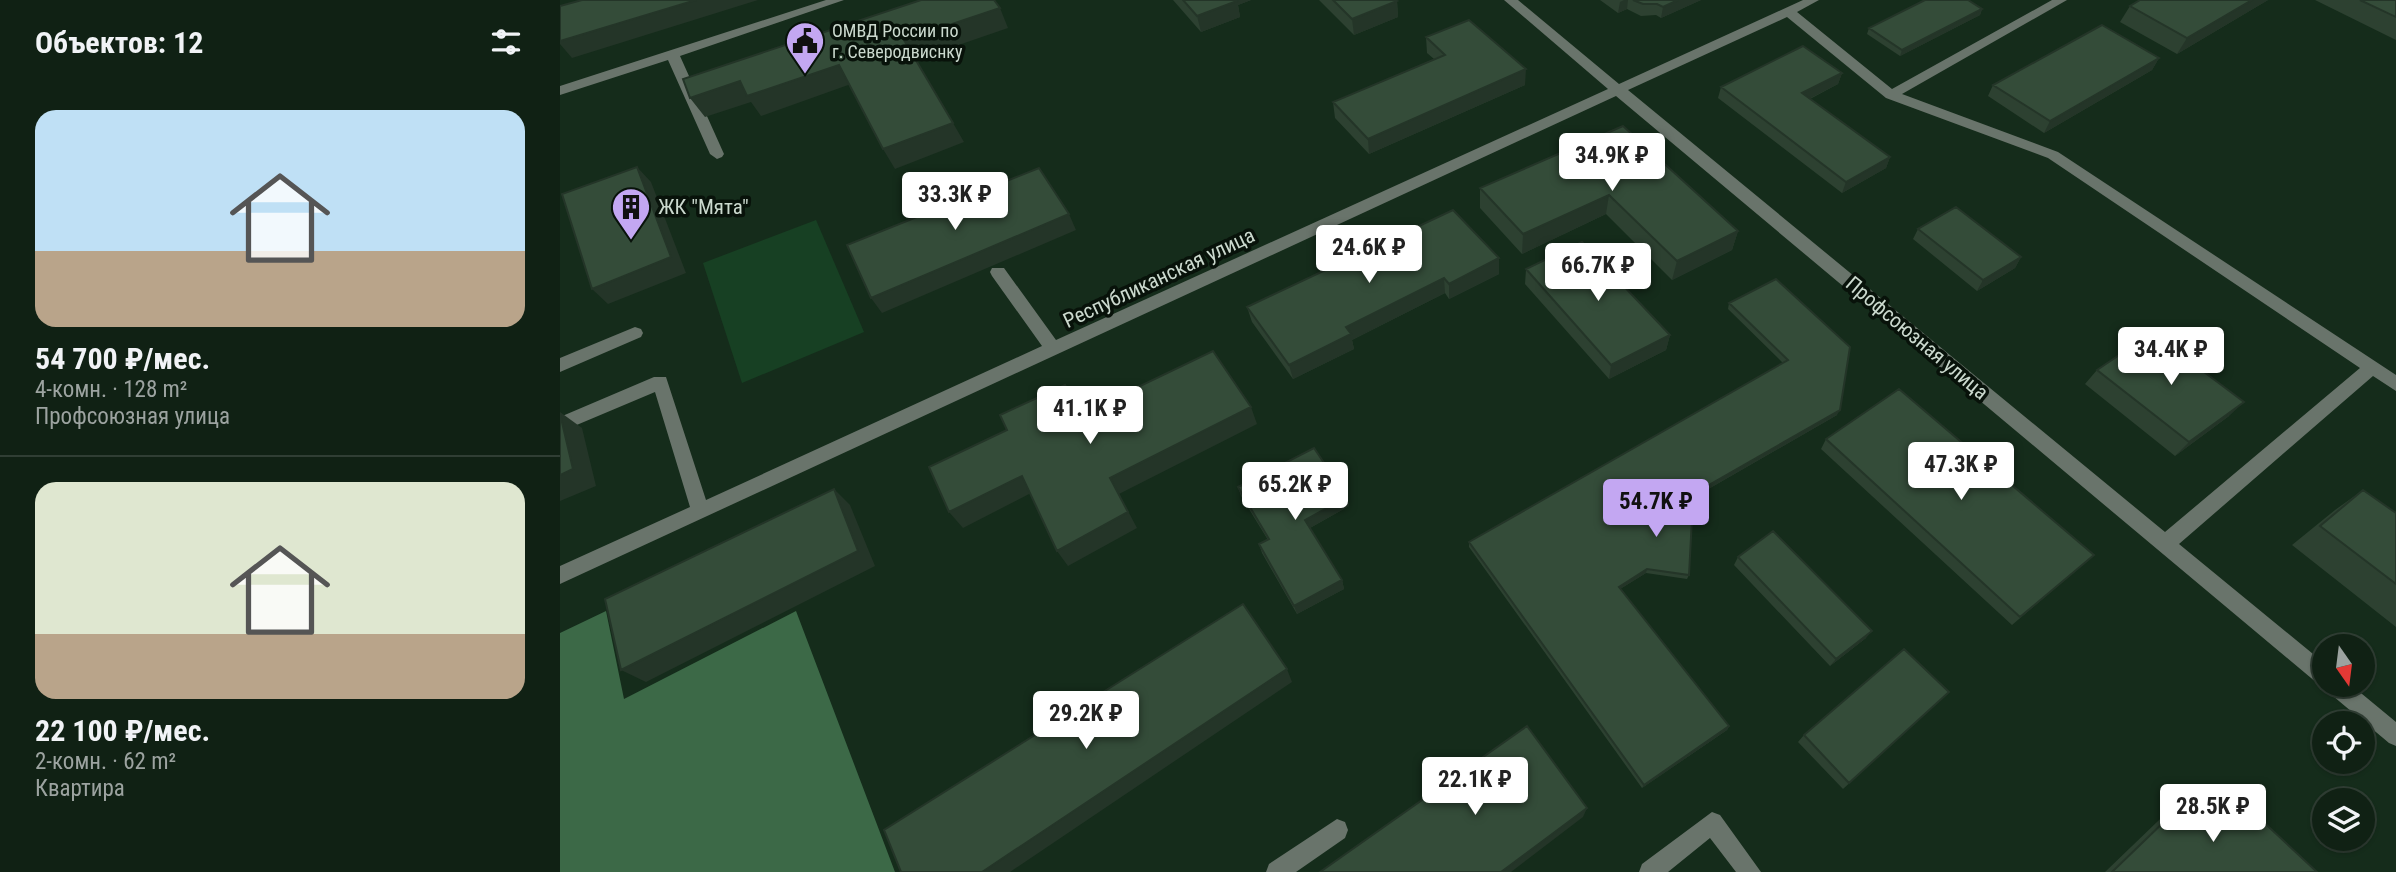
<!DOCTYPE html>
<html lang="ru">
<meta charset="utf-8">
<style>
body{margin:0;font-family:"Roboto Condensed",sans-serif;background:#1e2e22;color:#f1f3f6;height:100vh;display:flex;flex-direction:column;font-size:26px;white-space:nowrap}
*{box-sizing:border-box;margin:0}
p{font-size:23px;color:#9ca3a0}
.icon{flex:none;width:38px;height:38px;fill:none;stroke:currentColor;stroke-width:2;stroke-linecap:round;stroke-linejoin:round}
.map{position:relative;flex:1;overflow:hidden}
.drawer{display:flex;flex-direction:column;background:#102114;width:560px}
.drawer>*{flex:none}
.needle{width:46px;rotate:166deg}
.tools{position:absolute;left:1752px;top:634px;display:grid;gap:14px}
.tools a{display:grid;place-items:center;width:63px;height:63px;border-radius:50%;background:#102114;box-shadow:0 2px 5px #0004,0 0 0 2px #303e34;font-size:35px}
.price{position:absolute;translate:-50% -60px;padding:0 16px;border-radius:7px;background:#fff;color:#222;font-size:23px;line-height:46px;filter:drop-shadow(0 2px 4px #0008)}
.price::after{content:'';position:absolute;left:50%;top:42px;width:21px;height:16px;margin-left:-10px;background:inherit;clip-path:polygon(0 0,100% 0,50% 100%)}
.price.current{background:#c3a7f2;color:#111}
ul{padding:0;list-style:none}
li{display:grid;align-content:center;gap:14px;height:371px;padding:0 35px}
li+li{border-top:2px solid #303e34}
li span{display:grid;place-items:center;height:217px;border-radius:21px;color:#555}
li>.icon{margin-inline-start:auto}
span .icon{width:126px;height:126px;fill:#fffc;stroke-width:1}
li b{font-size:30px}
h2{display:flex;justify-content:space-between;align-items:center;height:84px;padding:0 35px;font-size:30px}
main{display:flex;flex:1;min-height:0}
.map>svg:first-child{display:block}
.green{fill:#174023}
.forest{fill:#3c6947}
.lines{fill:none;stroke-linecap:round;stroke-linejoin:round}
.minor{fill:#69746b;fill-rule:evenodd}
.wall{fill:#2d4131}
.shaded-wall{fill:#243528}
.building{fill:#344c39;stroke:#243528;stroke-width:2}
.labels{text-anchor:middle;stroke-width:7;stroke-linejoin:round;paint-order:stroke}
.far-poi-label{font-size:18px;fill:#cbd9ce;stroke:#08120a;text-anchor:start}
.poi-label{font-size:21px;fill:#cbd9ce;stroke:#08120a;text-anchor:start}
.street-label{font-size:21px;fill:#cbd9ce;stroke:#08120a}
</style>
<main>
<section class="drawer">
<h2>Объектов: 12<svg class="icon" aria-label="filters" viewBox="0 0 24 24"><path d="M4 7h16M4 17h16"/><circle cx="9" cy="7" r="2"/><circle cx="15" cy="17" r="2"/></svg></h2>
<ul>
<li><span style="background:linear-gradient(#bfe0f5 65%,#b9a48a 0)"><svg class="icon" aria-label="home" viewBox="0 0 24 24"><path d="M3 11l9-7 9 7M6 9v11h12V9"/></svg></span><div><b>54 700 ₽/мес.</b><p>4-комн. · 128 m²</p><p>Профсоюзная улица</p></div></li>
<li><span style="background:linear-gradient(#dfe7d0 70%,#b9a48a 0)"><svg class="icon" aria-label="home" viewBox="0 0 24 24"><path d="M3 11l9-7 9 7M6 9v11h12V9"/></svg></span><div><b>22 100 ₽/мес.</b><p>2-комн. · 62 m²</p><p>Квартира</p></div></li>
</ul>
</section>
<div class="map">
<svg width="1836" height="872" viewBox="0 0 1836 872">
<rect width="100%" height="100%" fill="#152c1b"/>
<path class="green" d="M256 220 304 332 182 383 143 263Z"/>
<path class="forest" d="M46 611 64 699 236 611 335 872H0V633Z"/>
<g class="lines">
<path class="minor" d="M266 0H284L120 56 164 154 162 157 157 159 150 154 108 60 0 95V86Z
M944 0H958L1059 84 1243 0H1259L1237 12 1332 89 1492 0H1507L1342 94 1498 152 1836 375V391L1813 376 1619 544 1764 663V684H1790L1836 722V746L1829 743 1767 691 1764 686 1757 683 1056 96 0 584V566L130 507 95 392 0 432V417L94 377H106L146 500 482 346 432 276 430 272 432 268H444L496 340 1048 89ZM1227 17 1326 98 1488 158 1800 368 1605 532 1068 90Z
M75 327 81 329 83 333 81 337 0 372V358Z
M1152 812 1160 815 1201 872H1176L1150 838 1108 872H1079L1082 864Z
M777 819 785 822 788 830 785 838 736 872H706L709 864Z"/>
</g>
<path class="wall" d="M613 0H691L678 5 680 17 641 32Z
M759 0H835L837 1 838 17 794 35Z
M1040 0H1141L1101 18 1096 15 1081 16 1067 9 1058 13Z
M1708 0 1617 54 1560 22 1570 6Z
M1755 0H1836V40Z
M1422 9 1420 15 1340 56 1307 34 1309 28Z
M866 37 965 85 809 154 775 118 773 102 874 59 867 53Z
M1599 58 1592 70 1484 133 1428 96 1433 85Z
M1282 73 1278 84 1250 99 1330 157 1326 168 1282 193 1158 98 1161 87Z
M1063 126 1178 231 1172 250 1112 280 1046 214 962 254 920 208V188Z
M1358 229 1461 257 1455 268 1417 291 1353 239Z
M939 258V274L889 299 885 293 792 340 794 349 733 379 692 322 687 307Z
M966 269 1110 335 1106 350 1049 379 965 284Z
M1216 279 1277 415 1105 514 1129 575 1127 579 1086 573 1060 589 1169 726 1167 730 1082 788 909 547V542L1223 363 1168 309 1169 303Z
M1537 370 1669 416 1615 456 1525 384Z
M1266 439 1534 555 1452 625 1261 449Z
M678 487 787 497 789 506 750 528 782 580 784 589 737 614 702 553 699 544 708 540 681 496Z
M1803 490 1836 513V627L1732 545 1775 510Z
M1178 557 1306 638 1270 666 1174 565Z
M1389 692 1283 789 1238 742 1244 735Z
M1637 790 1662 814 1668 808 1682 802 1757 872H1545L1624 796Z"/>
<path class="shaded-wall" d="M136 0H198L12 58 0 44V41Z
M670 0H691L678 5 680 17 641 32 637 16Z
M1064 0H1068L1067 9 1058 13 1060 2Z
M1118 0H1141L1101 18 1103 7Z
M1692 0H1708L1617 54 1627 38Z
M837 1 838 17 794 35 792 19Z
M440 8 448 28 355 60 344 40Z
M1422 9 1420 15 1340 56 1342 50Z
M1599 58 1592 70 1484 133 1490 121Z
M279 65 291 84 201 116 191 102 145 117 130 98 180 81Z
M966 69 965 85 809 154 808 139Z
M1282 73 1278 84 1239 104 1242 93Z
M393 123 404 142 335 169 323 149Z
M1330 157 1326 168 1282 193 1286 182Z
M77 167 91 182 126 273 48 304 32 289Z
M1049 195 1046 214 962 254 963 234Z
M509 214 516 230 322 313 311 298Z
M1178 231 1172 250 1112 280 1117 261Z
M1461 257 1455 268 1417 291 1423 280Z
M939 258V274L889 299V284Z
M884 278 885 293 792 340 794 349 733 379 729 365 786 327Z
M1110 335 1106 350 1049 379 1051 365Z
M1684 402 1669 416 1615 456 1629 442Z
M691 407 697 424 559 494 577 528 508 566 497 551 550 478Z
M1280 410 1277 415 1098 518 1100 513Z
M0 412 22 428 36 486 0 501Z
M462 476 473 492 403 528 389 512Z
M274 489 290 505 315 566 86 682 61 670Z
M787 497 789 506 748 529 745 520Z
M1087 569 1086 573 1057 591 1059 587Z
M782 580 784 589 737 614 734 606Z
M1312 631 1306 638 1270 666 1276 659Z
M727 669 732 682 450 872H422Z
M1169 726 1167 730 1082 788 1084 785Z
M1027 808 1023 817 951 872H941Z"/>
<path class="building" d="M22 0H136L0 41V6Z
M361 0H434L440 8 344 40 393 123 323 149 279 65 187 96 180 81 130 98 123 79Z
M623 0H676L677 1 637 16Z
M773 0H835L837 1 792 19Z
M1073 0H1118L1103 7 1097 4H1083Z
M1365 0H1408L1422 9 1342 50 1309 28Z
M1580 0H1692L1627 38 1570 6Z
M1800 0H1836V17Z
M909 20 966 69 808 139 773 102 885 55 866 37Z
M1542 25 1599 58 1490 121 1433 85Z
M1243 46 1282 73 1242 93 1330 157 1286 182 1161 87Z
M1063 126 1178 231 1117 261 1049 195 963 234 920 188Z
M77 167 111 257 32 289 2 194Z
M479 168 509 214 311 298 287 245Z
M1396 207 1461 257 1423 280 1358 229Z
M893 210 939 258 889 284 884 278 786 327 791 334 729 365 687 307Z
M1022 242 1110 335 1051 365 966 269Z
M1216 279 1290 347 1280 410 1100 513 1132 518 1129 575 1087 569 1059 587 1169 726 1084 785 909 542 1228 360 1169 303Z
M1592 333 1684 402 1629 442 1537 370Z
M653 351 691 407 550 478 568 512 497 551 462 476 389 512 369 467 447 430 440 415 505 385 522 414Z
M1339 389 1534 555 1460 617 1266 439Z
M0 414 13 469 0 475Z
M754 448 787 497 745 520 782 580 734 606 699 544 709 539 678 487Z
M274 489 298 551 61 670 45 599Z
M1803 490 1836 513V584L1760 526Z
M1213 531 1312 631 1276 659 1178 557Z
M683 604 727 669 422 872H341L324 830Z
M1344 649 1389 692 1289 783 1244 735Z
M967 726 1027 808 941 872H760Z
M1637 790 1666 817 1682 802 1757 872H1552Z"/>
<defs>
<g id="civic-pin" transform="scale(2.0125)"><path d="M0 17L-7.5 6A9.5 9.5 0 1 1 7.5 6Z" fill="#c3a7f2" stroke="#08120a"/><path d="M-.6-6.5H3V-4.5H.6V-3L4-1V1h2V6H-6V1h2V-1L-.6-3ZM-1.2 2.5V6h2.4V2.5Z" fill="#111"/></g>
<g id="building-pin" transform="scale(2.0125)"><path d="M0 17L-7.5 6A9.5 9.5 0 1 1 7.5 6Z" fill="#c3a7f2" stroke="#08120a"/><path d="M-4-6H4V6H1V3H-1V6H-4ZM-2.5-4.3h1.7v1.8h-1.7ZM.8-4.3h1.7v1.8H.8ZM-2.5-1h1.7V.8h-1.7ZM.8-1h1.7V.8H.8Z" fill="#111"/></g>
</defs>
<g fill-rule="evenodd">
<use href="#civic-pin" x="245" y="41"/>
<use href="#building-pin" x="71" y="207"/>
</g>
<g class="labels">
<g class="far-poi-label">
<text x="272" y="37">ОМВД России по<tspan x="272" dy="21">г. Северодвиснку</tspan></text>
</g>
<g class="poi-label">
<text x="98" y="214">ЖК "Мята"</text>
</g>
<g class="street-label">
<text transform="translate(599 278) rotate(-25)" y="7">Республиканская улица</text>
<text transform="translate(1357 338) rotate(40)" y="7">Профсоюзная улица</text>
</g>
</g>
</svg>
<div class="tools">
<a><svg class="needle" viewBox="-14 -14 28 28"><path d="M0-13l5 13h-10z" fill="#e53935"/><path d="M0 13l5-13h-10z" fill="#9ca3a0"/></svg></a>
<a><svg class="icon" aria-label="locate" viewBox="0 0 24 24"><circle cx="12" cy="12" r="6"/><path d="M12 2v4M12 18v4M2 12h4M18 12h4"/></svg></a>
<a><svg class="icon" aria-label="layers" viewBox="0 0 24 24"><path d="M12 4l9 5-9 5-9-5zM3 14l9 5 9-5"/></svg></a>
</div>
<b class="price" style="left:1052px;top:193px">34.9K ₽</b>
<b class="price" style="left:395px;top:232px">33.3K ₽</b>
<b class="price" style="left:809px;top:285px">24.6K ₽</b>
<b class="price" style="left:1038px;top:303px">66.7K ₽</b>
<b class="price" style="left:1611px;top:387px">34.4K ₽</b>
<b class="price" style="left:530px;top:446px">41.1K ₽</b>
<b class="price" style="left:1401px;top:502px">47.3K ₽</b>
<b class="price" style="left:735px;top:522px">65.2K ₽</b>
<b class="price current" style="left:1096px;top:539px">54.7K ₽</b>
<b class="price" style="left:526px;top:751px">29.2K ₽</b>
<b class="price" style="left:915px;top:817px">22.1K ₽</b>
<b class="price" style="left:1653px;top:844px">28.5K ₽</b>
</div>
</main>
